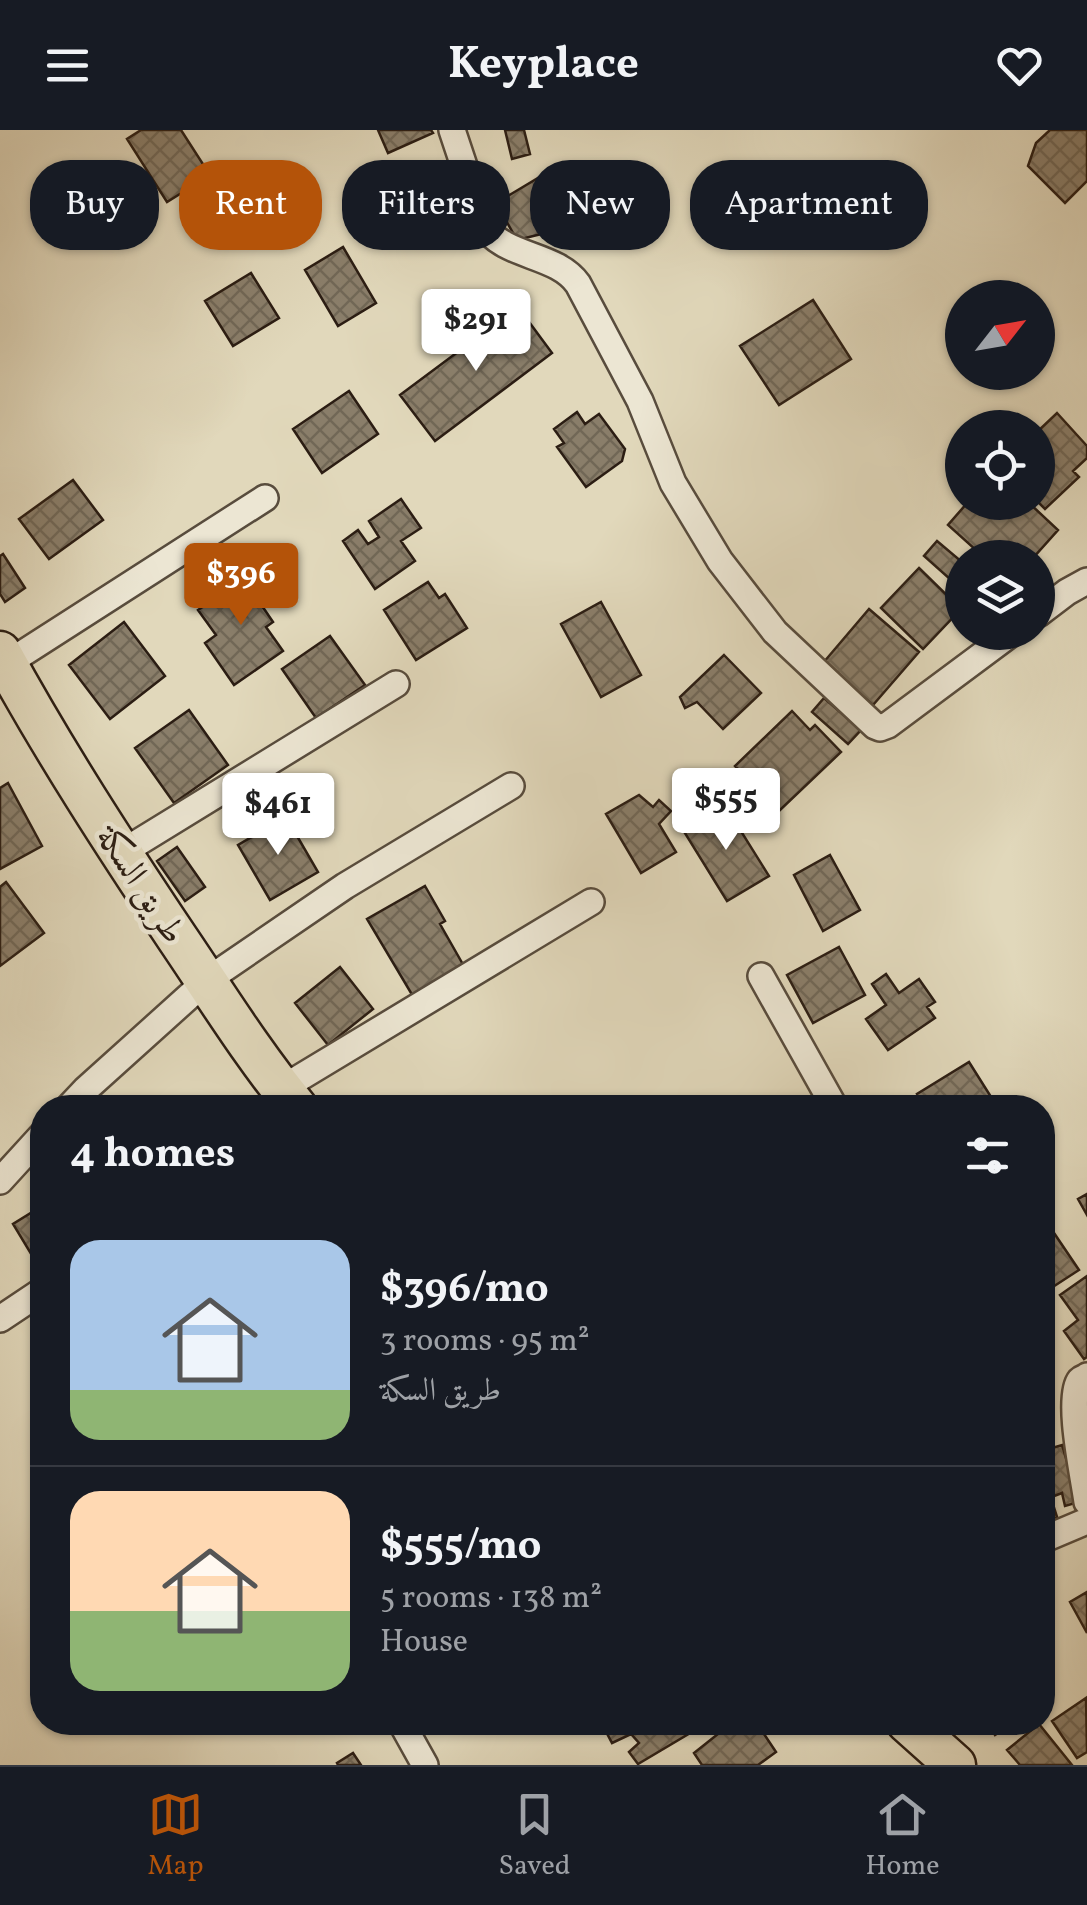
<!DOCTYPE html>
<meta charset="utf-8">
<style>
body{margin:0;font-family:Vollkorn,Amiri,serif;background:#20242c;color:#f1f3f6;height:100vh;display:flex;flex-direction:column;font-size:38px;white-space:nowrap}
*{box-sizing:border-box;margin:0}
p{font-size:32px;color:#9ea1a6}
.icon{flex:none;width:55px;height:55px;fill:none;stroke:currentColor;stroke-width:2;stroke-linecap:round;stroke-linejoin:round}
.map{position:relative;flex:1;overflow:hidden}
.sheet{position:absolute;left:30px;top:965px;width:1025px;height:640px;display:flex;flex-direction:column;background:#171b24;border-radius:40px;box-shadow:0 2px 8px #0004}
.sheet>*{flex:none}
.hud{position:absolute;left:30px;top:30px;width:1028px;height:90px;display:flex;gap:20px}
.needle{width:65px;rotate:59deg}
.buttons{position:absolute;left:945px;top:150px;display:grid;gap:20px}
.buttons a{display:grid;place-items:center;width:110px;height:110px;border-radius:50%;background:#171b24;box-shadow:0 2px 8px #0004;font-size:50px}
.price{position:absolute;translate:-50% -85px;padding:0 22px;border-radius:10px;background:#fff;color:#222;font-size:32px;line-height:65px;filter:drop-shadow(0 2px 5px #0008)}
.price::after{content:'';position:absolute;left:50%;top:60px;width:30px;height:22px;margin-left:-15px;background:inherit;clip-path:polygon(0 0,100% 0,50% 100%)}
.price.on{background:#b45309;color:#fff}
ul{padding:0;list-style:none}
li{display:flex;align-items:center;gap:30px;height:250px;padding:0 40px}
li+li{border-top:2px solid #363941}
li span{display:grid;place-items:center;flex:none;width:280px;height:200px;border-radius:30px;color:#555}
li>.icon{margin-inline-start:auto}
span .icon{width:120px;height:120px;fill:#fffc;stroke-width:1}
li b{font-size:42px}
h2{display:flex;justify-content:space-between;align-items:center;height:120px;padding:0 40px;font-size:42px}
.chip{padding:0 35px;border-radius:40px;background:#171b24;box-shadow:0 2px 8px #0004;font-size:35px;line-height:90px}
.chip.on{background:#b45309;color:#fff}
header{display:flex;justify-content:space-between;align-items:center;height:130px;padding:0 40px;background:#171b24;font-size:45px;font-weight:700}
.tab-bar{display:flex;justify-content:space-around;align-items:center;height:140px;border-top:2px solid #363941;background:#171b24;font-size:28px;color:#9ea1a6}
.tab-bar a{display:grid;justify-items:center;gap:5px}
.tab-bar .on{color:#b45309}
.map>svg:first-child{display:block}
.building{fill:url(#building-cross-hatch);stroke:#2b1d13;stroke-width:2.5}
.lines{fill:none;stroke-linecap:round;stroke-linejoin:round}
.street-casing{stroke:#584c3d;stroke-width:30}
.primary-casing{stroke:#2b1d13;stroke-width:45}
.street{stroke:#ece6d3;stroke-width:25}
.primary{stroke:#e1d8bb;stroke-width:40}
.labels{text-anchor:middle;stroke-width:9;stroke-linejoin:round;paint-order:stroke}
.street-label{font-size:35px;fill:#2b1d13;stroke:#ece6d3}
</style>
<header><svg class="icon" aria-label="menu" viewBox="0 0 24 24"><path d="M4 6h16M4 12h16M4 18h16"/></svg>Keyplace<svg class="icon" aria-label="heart" viewBox="0 0 24 24"><path d="M12 20l-8-8c-3-5 5-10 8-4 3-6 11-1 8 4z"/></svg></header>
<div class="map">
<svg width="1087" height="1635" viewBox="0 0 1087 1635">
<defs>
<pattern id="building-cross-hatch" width="8" height="8" patternUnits="userSpaceOnUse" patternTransform="scale(2.5)"><rect width="8" height="8" fill="#8a7e6a"/><path d="M0 0l8 8M0 8l8-8" fill="none" stroke="#716756"/></pattern>
</defs>
<rect width="100%" height="100%" fill="#e1d8bb"/>
<filter id="stains"><feTurbulence type="fractalNoise" baseFrequency=".002" numOctaves="4"/><feColorMatrix values="0 0 0 0 .2 0 0 0 0 .09 0 0 0 0 .02 0 0 0 .5 -.17"/></filter>
<radialGradient id="worn" r=".72"><stop offset=".6" stop-color="#630" stop-opacity="0"/><stop offset="1" stop-color="#630" stop-opacity=".3"/></radialGradient>
<path class="building" d="M141 0H181L210 45 167 72 127 9Z
M378 0H431L433 3 388 23Z
M505 0H524L530 24 512 29Z
M1050 0H1087V51L1065 73 1028 36 1036 13Z
M789 45 827 81 797 114 758 78Z
M538 48 566 98 517 110 496 73Z
M343 117 376 173 338 196 305 140Z
M251 143 279 188 233 216 205 171Z
M813 170 851 229 779 275 740 216Z
M518 177 552 223 435 311 400 265Z
M349 261 378 304 322 343 293 299Z
M577 282 585 294 599 284 625 319 622 331 586 357 557 317 564 313 554 299Z
M1057 283 1087 316V328L1073 341 1079 347 1045 379 1038 372V301Z
M73 350 103 390 49 429 19 389Z
M401 369 421 398 401 411 415 431 375 459 343 411 358 400 368 414 379 407 369 391Z
M968 372H1028L1058 400 1033 428H969L976 420 948 395Z
M937 411 962 432V436L951 450 924 426Z
M3 424 25 458 5 472 0 464V426Z
M261 436 272 451 262 458 266 464 258 470 273 492 266 497 283 521 234 555 205 513 216 505 198 480Z
M919 438 961 479 923 519 881 478Z
M428 452 439 468 445 464 467 498 416 530 384 480Z
M601 472 641 545 601 567 561 494Z
M869 479 919 522 873 575 823 533Z
M124 492 165 546 110 589 69 535Z
M330 506 365 555 316 588 282 539Z
M724 525 761 563 723 599 697 572 685 578 680 567Z
M824 568 861 600 848 614 812 582Z
M189 580 228 635 174 673 135 618Z
M792 581 810 600 815 595 841 622 778 682 735 636Z
M8 653 42 716 0 739V658Z
M639 665 653 677 659 670 671 681 659 694 676 722 641 743 606 684Z
M724 674 769 746 727 771 683 700Z
M286 687 318 742 270 770 238 715Z
M177 717 205 757 185 771 157 731Z
M830 725 860 780 823 801 794 745Z
M6 752 44 803 0 836V757Z
M425 756 445 791 440 794 465 838 414 868 367 789Z
M839 817 865 865 813 893 787 845Z
M340 837 373 879 328 915 295 873Z
M886 844 899 863 919 849 935 872 927 877 935 888 888 920 866 889 886 875 872 854Z
M969 932 998 978H925L917 964Z
M1087 1064V1085L1078 1069Z
M42 1076V1142L13 1094Z
M1052 1100 1079 1140 1042 1164V1106Z
M1087 1146V1227L1084 1229 1064 1201 1078 1190 1060 1165Z
M1062 1315 1079 1372 1065 1376 1062 1363 1054 1366 1042 1329V1321Z
M1042 1340 1057 1387 1042 1391Z
M1087 1462V1503L1070 1472Z
M1086 1568 1087 1622 1077 1628 1052 1591Z
M601 1592H707V1593L638 1634 629 1622 639 1613 631 1604 612 1613Z
M733 1592H756L776 1622 758 1635H702L694 1623Z
M987 1592H1015L995 1605Z
M1039 1594 1072 1635H1020L1007 1620Z
M353 1623 361 1635H338L337 1633Z"/>
<g class="lines">
<g class="street-casing">
<path id="street" d="M452 0 484 96C505 128 556 123 578 154L640 271 673 353 720 431 775 502 875 596 880 598 888 595 1013 502
M1038 484 1067 462 1087 451
M0 538 265 368
M121 723 396 554
M761 846 835 978
M281 959 591 772
M68 978 85 960 206 851 345 756 511 656
M0 1051 42 1005
M0 1189 42 1161
M1087 1246C1085 1248 1082 1248 1080 1250 1066 1267 1084 1349 1087 1372
M1042 1410 1087 1391
M401 1592 425 1635"/>
</g>
<g class="primary-casing">
<path id="primary" d="M0 522C54 621 115 715 178 809 216 865 253 925 297 978
M907 1592 955 1635"/>
</g>
<use href="#street" class="street"/>
<use href="#primary" class="primary"/>
</g>
<g class="labels">
<g class="street-label">
<text transform="translate(142 754) rotate(57)" y="12">طريق السكة</text>
</g>
</g>
<rect width="100%" height="100%" filter="url(#stains)"/>
<rect width="100%" height="100%" fill="url(#worn)"/>
</svg>
<div class="buttons">
<a><svg class="needle" viewBox="-14 -14 28 28"><path d="M0-13l5 13h-10z" fill="#e53935"/><path d="M0 13l5-13h-10z" fill="#9ea1a6"/></svg></a>
<a><svg class="icon" aria-label="locate" viewBox="0 0 24 24"><circle cx="12" cy="12" r="6"/><path d="M12 2v4M12 18v4M2 12h4M18 12h4"/></svg></a>
<a><svg class="icon" aria-label="layers" viewBox="0 0 24 24"><path d="M12 4l9 5-9 5-9-5zM3 14l9 5 9-5"/></svg></a>
</div>
<b class="price" style="left:476px;top:244px">$291</b>
<b class="price on" style="left:241px;top:498px">$396</b>
<b class="price" style="left:726px;top:723px">$555</b>
<b class="price" style="left:278px;top:728px">$461</b>
<div class="hud">
<a class="chip">Buy</a>
<a class="chip on">Rent</a>
<a class="chip">Filters</a>
<a class="chip">New</a>
<a class="chip">Apartment</a>
</div>
<section class="sheet">
<h2>4 homes<svg class="icon" aria-label="filters" viewBox="0 0 24 24"><path d="M4 7h16M4 17h16"/><circle cx="9" cy="7" r="2"/><circle cx="15" cy="17" r="2"/></svg></h2>
<ul>
<li><span style="background:linear-gradient(#a9c7e8 75%,#8fb573 0)"><svg class="icon" aria-label="home" viewBox="0 0 24 24"><path d="M3 11l9-7 9 7M6 9v11h12V9"/></svg></span><div><b>$396/mo</b><p>3 rooms · 95 m²</p><p>طريق السكة</p></div></li>
<li><span style="background:linear-gradient(#ffd9b3 60%,#8fb573 0)"><svg class="icon" aria-label="home" viewBox="0 0 24 24"><path d="M3 11l9-7 9 7M6 9v11h12V9"/></svg></span><div><b>$555/mo</b><p>5 rooms · 138 m²</p><p>House</p></div></li>
</ul>
</section>
</div>
<nav class="tab-bar">
<a class="on"><svg class="icon" aria-label="map" viewBox="0 0 24 24"><path d="M3 6l6-2 6 2 6-2v14l-6 2-6-2-6 2zM9 4v14M15 6v14"/></svg>Map</a>
<a><svg class="icon" aria-label="saved" viewBox="0 0 24 24"><path d="M7 4h10v16l-5-4-5 4z"/></svg>Saved</a>
<a><svg class="icon" aria-label="home" viewBox="0 0 24 24"><path d="M3 11l9-7 9 7M6 9v11h12V9"/></svg>Home</a>
</nav>
